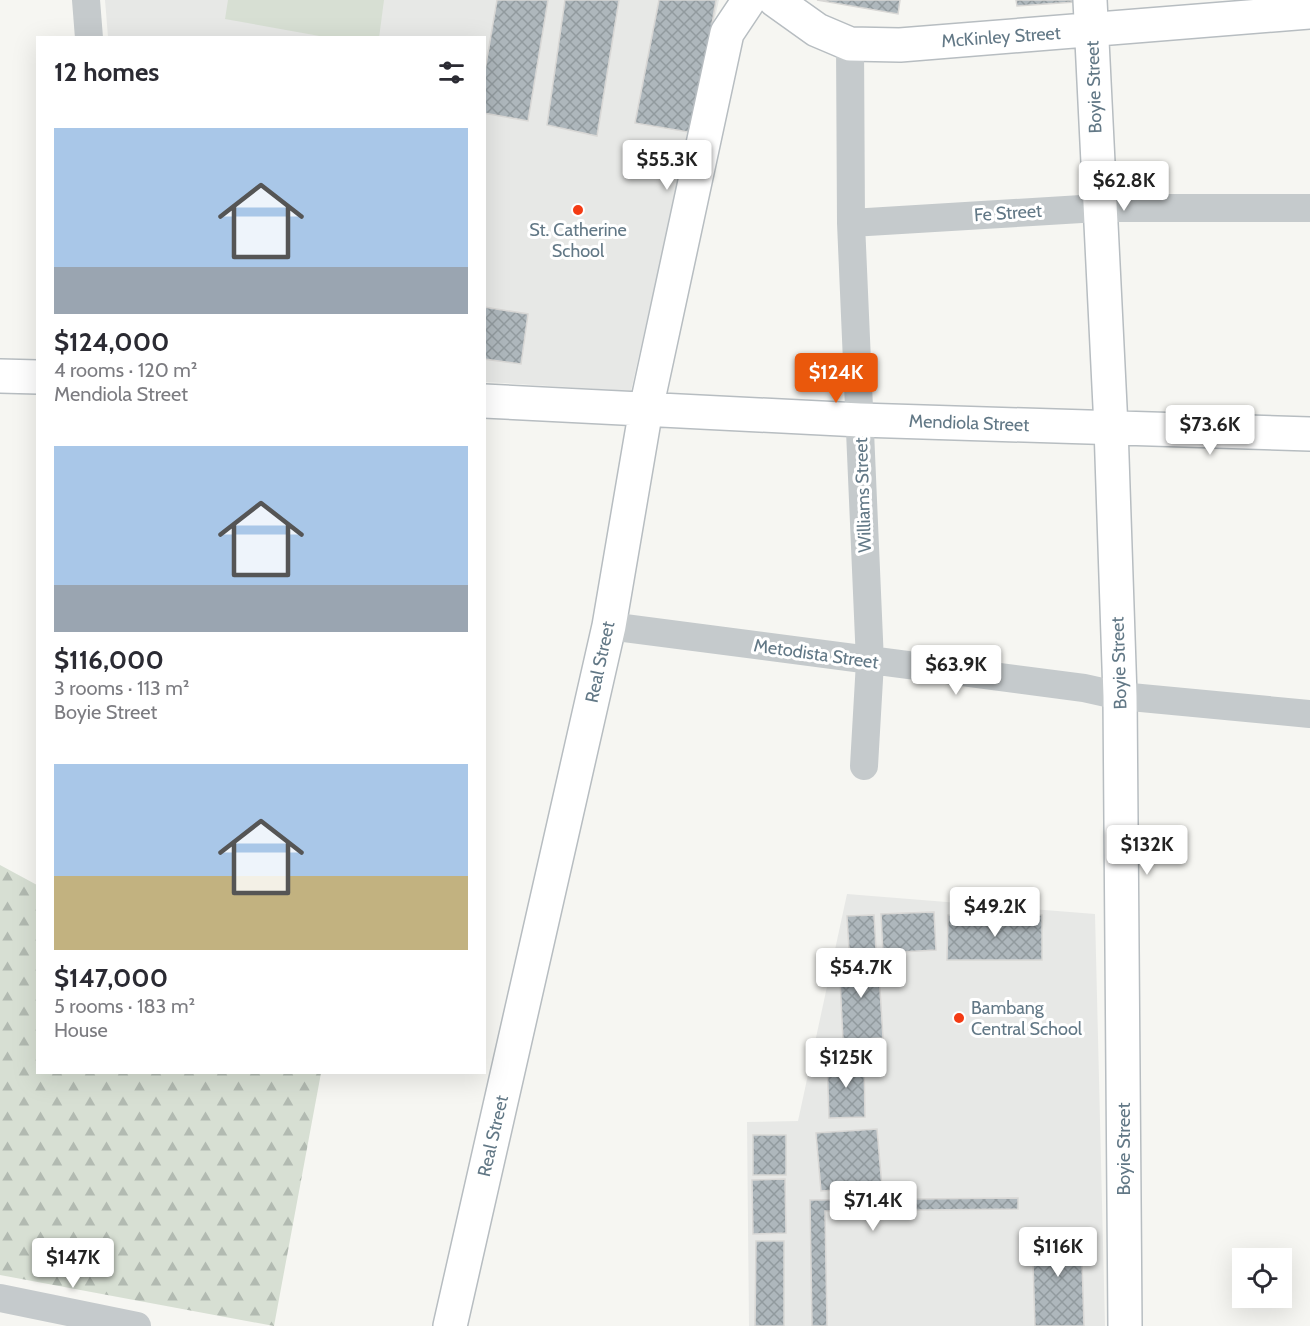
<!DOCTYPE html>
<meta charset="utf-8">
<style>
body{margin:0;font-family:Cabin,sans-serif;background:#f2f2f3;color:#2b2b33;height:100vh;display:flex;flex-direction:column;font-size:22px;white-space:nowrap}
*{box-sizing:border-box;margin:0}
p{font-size:20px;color:#7c7c81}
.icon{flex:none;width:33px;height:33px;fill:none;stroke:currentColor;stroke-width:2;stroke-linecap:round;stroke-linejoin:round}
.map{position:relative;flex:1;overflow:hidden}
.panel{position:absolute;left:36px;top:36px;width:450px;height:1038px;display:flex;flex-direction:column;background:#fff;border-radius:0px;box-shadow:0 6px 24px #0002}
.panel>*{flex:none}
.controls{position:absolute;left:1232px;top:1248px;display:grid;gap:12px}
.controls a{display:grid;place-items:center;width:60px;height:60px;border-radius:0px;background:#fff;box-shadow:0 6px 24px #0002;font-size:30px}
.price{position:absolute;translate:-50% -51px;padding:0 14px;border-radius:6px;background:#fff;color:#222;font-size:20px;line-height:39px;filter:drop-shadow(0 2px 3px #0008)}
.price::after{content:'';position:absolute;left:50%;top:36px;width:18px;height:14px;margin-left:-9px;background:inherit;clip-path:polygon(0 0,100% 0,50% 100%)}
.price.active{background:#ea580c;color:#fff}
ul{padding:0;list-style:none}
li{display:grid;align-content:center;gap:12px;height:318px;padding:0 18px}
li span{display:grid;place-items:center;height:186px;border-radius:0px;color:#555}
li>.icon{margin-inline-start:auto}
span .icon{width:108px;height:108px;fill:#fffc;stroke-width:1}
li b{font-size:26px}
h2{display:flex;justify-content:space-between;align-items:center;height:72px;padding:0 18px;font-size:26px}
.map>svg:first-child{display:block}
.built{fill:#e7e8e6}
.forest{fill:url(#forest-firs)}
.pitch{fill:#d7dfd3}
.building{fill:url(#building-cross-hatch);stroke:#d8d7d5;stroke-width:1.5}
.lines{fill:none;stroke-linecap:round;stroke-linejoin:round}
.secondary-casing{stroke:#b7bdc1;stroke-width:36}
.street{stroke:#c5cacc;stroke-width:28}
.secondary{stroke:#fff;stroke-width:33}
.poi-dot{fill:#f43b14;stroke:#fff;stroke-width:2}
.labels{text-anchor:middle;stroke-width:6;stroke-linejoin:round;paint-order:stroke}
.street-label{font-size:18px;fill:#627886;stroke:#fff}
.poi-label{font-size:18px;fill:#627886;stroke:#fff}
</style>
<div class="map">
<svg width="1310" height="1326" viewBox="0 0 1310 1326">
<defs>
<pattern id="forest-firs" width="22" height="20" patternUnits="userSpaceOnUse" patternTransform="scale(1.5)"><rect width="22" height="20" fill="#d7dfd3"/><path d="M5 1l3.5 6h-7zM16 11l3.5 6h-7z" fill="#b2bab1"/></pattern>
<pattern id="building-cross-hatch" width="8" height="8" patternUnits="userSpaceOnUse" patternTransform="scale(1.5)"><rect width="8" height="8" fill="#aeb7bc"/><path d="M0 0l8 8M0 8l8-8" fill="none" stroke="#919a9e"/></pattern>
</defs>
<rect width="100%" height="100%" fill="#f6f6f2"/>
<path class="built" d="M105 0H719L631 391 485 382 484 38 108 37Z
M847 894 1095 914 1105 1326H749L747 1122 798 1121Z"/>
<path class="forest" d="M0 865 37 885 38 1072 321 1073 274 1326 0 1275Z"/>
<path class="pitch" d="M228 0H384L379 38 325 37 225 19Z"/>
<path class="building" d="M497 0H548L528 121 484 113V76Z
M565 0H619L597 136 547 125Z
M659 0H716L694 133 635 123Z
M817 0H900L898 14Z
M1016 0H1075V2L1017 6Z
M484 307 528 314 521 364 484 359Z
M934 912 936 950 883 953 881 914Z
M874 915 876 949 849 950 847 916Z
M948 915H1042V960H947Z
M878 957 883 1038 843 1040 839 959Z
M827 1060H864L865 1117 829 1118Z
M877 1129 882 1187 821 1191 816 1133Z
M753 1135H786V1175H753Z
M785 1179 786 1233 753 1234 752 1180Z
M1018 1198V1209L825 1211 827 1326H812L810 1200Z
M1081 1230 1084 1326H1035L1032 1231Z
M756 1241H784V1326H755Z"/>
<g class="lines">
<g class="secondary-casing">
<path id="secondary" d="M775 0 817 30 850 44 900 45 1310 12
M1090 0 1111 427 1120 696 1125 1326
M0 376 38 377
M484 401 860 420 1310 434
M450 1326 609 626 646 409 727 33 749 0"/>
</g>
<path class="street" d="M86 0 89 38
M850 44 851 223 870 662 864 766
M851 223 1098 208H1310
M609 626 1084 688 1120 696 1310 714
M0 1298 137 1326"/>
<use href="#secondary" class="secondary"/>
</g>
<g class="poi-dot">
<circle cx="578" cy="210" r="6"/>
<circle cx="959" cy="1018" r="6"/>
</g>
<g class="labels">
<g class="street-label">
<text transform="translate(1001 37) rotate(-4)" y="6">McKinley Street</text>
<text transform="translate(1094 87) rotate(-92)" y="6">Boyie Street</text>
<text transform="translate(1008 213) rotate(-4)" y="6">Fe Street</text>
<text transform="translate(969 423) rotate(2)" y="6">Mendiola Street</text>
<text transform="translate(863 495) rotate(-92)" y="6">Williams Street</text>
<text transform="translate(816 654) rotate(8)" y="6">Metodista Street</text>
<text transform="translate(600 662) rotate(-78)" y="6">Real Street</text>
<text transform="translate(1119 663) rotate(-92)" y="6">Boyie Street</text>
<text transform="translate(493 1136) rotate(-77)" y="6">Real Street</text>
<text transform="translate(1124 1149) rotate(-90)" y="6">Boyie Street</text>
</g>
<g class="poi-label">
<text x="578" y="236">St. Catherine<tspan x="578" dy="21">School</tspan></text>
<text x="971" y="1014" text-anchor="start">Bambang<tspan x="971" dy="21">Central School</tspan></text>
</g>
</g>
</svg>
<div class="controls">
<a><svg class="icon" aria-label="locate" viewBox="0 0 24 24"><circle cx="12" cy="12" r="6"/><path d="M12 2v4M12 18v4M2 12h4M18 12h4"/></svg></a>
</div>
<b class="price" style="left:667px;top:191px">$55.3K</b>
<b class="price" style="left:1124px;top:212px">$62.8K</b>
<b class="price active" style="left:836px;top:404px">$124K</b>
<b class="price" style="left:1210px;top:456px">$73.6K</b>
<b class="price" style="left:956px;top:696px">$63.9K</b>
<b class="price" style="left:1147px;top:876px">$132K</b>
<b class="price" style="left:995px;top:938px">$49.2K</b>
<b class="price" style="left:861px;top:999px">$54.7K</b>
<b class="price" style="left:846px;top:1089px">$125K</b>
<b class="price" style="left:873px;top:1232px">$71.4K</b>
<b class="price" style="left:1058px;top:1278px">$116K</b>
<b class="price" style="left:73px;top:1289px">$147K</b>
<section class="panel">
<h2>12 homes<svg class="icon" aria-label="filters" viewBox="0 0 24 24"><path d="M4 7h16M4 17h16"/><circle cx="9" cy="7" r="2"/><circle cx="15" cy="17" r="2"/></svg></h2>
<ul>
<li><span style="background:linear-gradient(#a9c7e8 75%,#9aa5b1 0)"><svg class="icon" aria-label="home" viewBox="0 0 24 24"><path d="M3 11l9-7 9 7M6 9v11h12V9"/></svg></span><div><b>$124,000</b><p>4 rooms · 120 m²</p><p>Mendiola Street</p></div></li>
<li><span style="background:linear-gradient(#a9c7e8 75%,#9aa5b1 0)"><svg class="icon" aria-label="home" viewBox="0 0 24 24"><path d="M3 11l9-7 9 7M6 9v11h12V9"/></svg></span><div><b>$116,000</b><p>3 rooms · 113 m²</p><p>Boyie Street</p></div></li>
<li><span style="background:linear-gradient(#a9c7e8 60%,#c2b280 0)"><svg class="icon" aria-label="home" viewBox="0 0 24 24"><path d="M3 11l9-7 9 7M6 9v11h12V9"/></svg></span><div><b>$147,000</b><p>5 rooms · 183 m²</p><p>House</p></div></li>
</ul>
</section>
</div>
